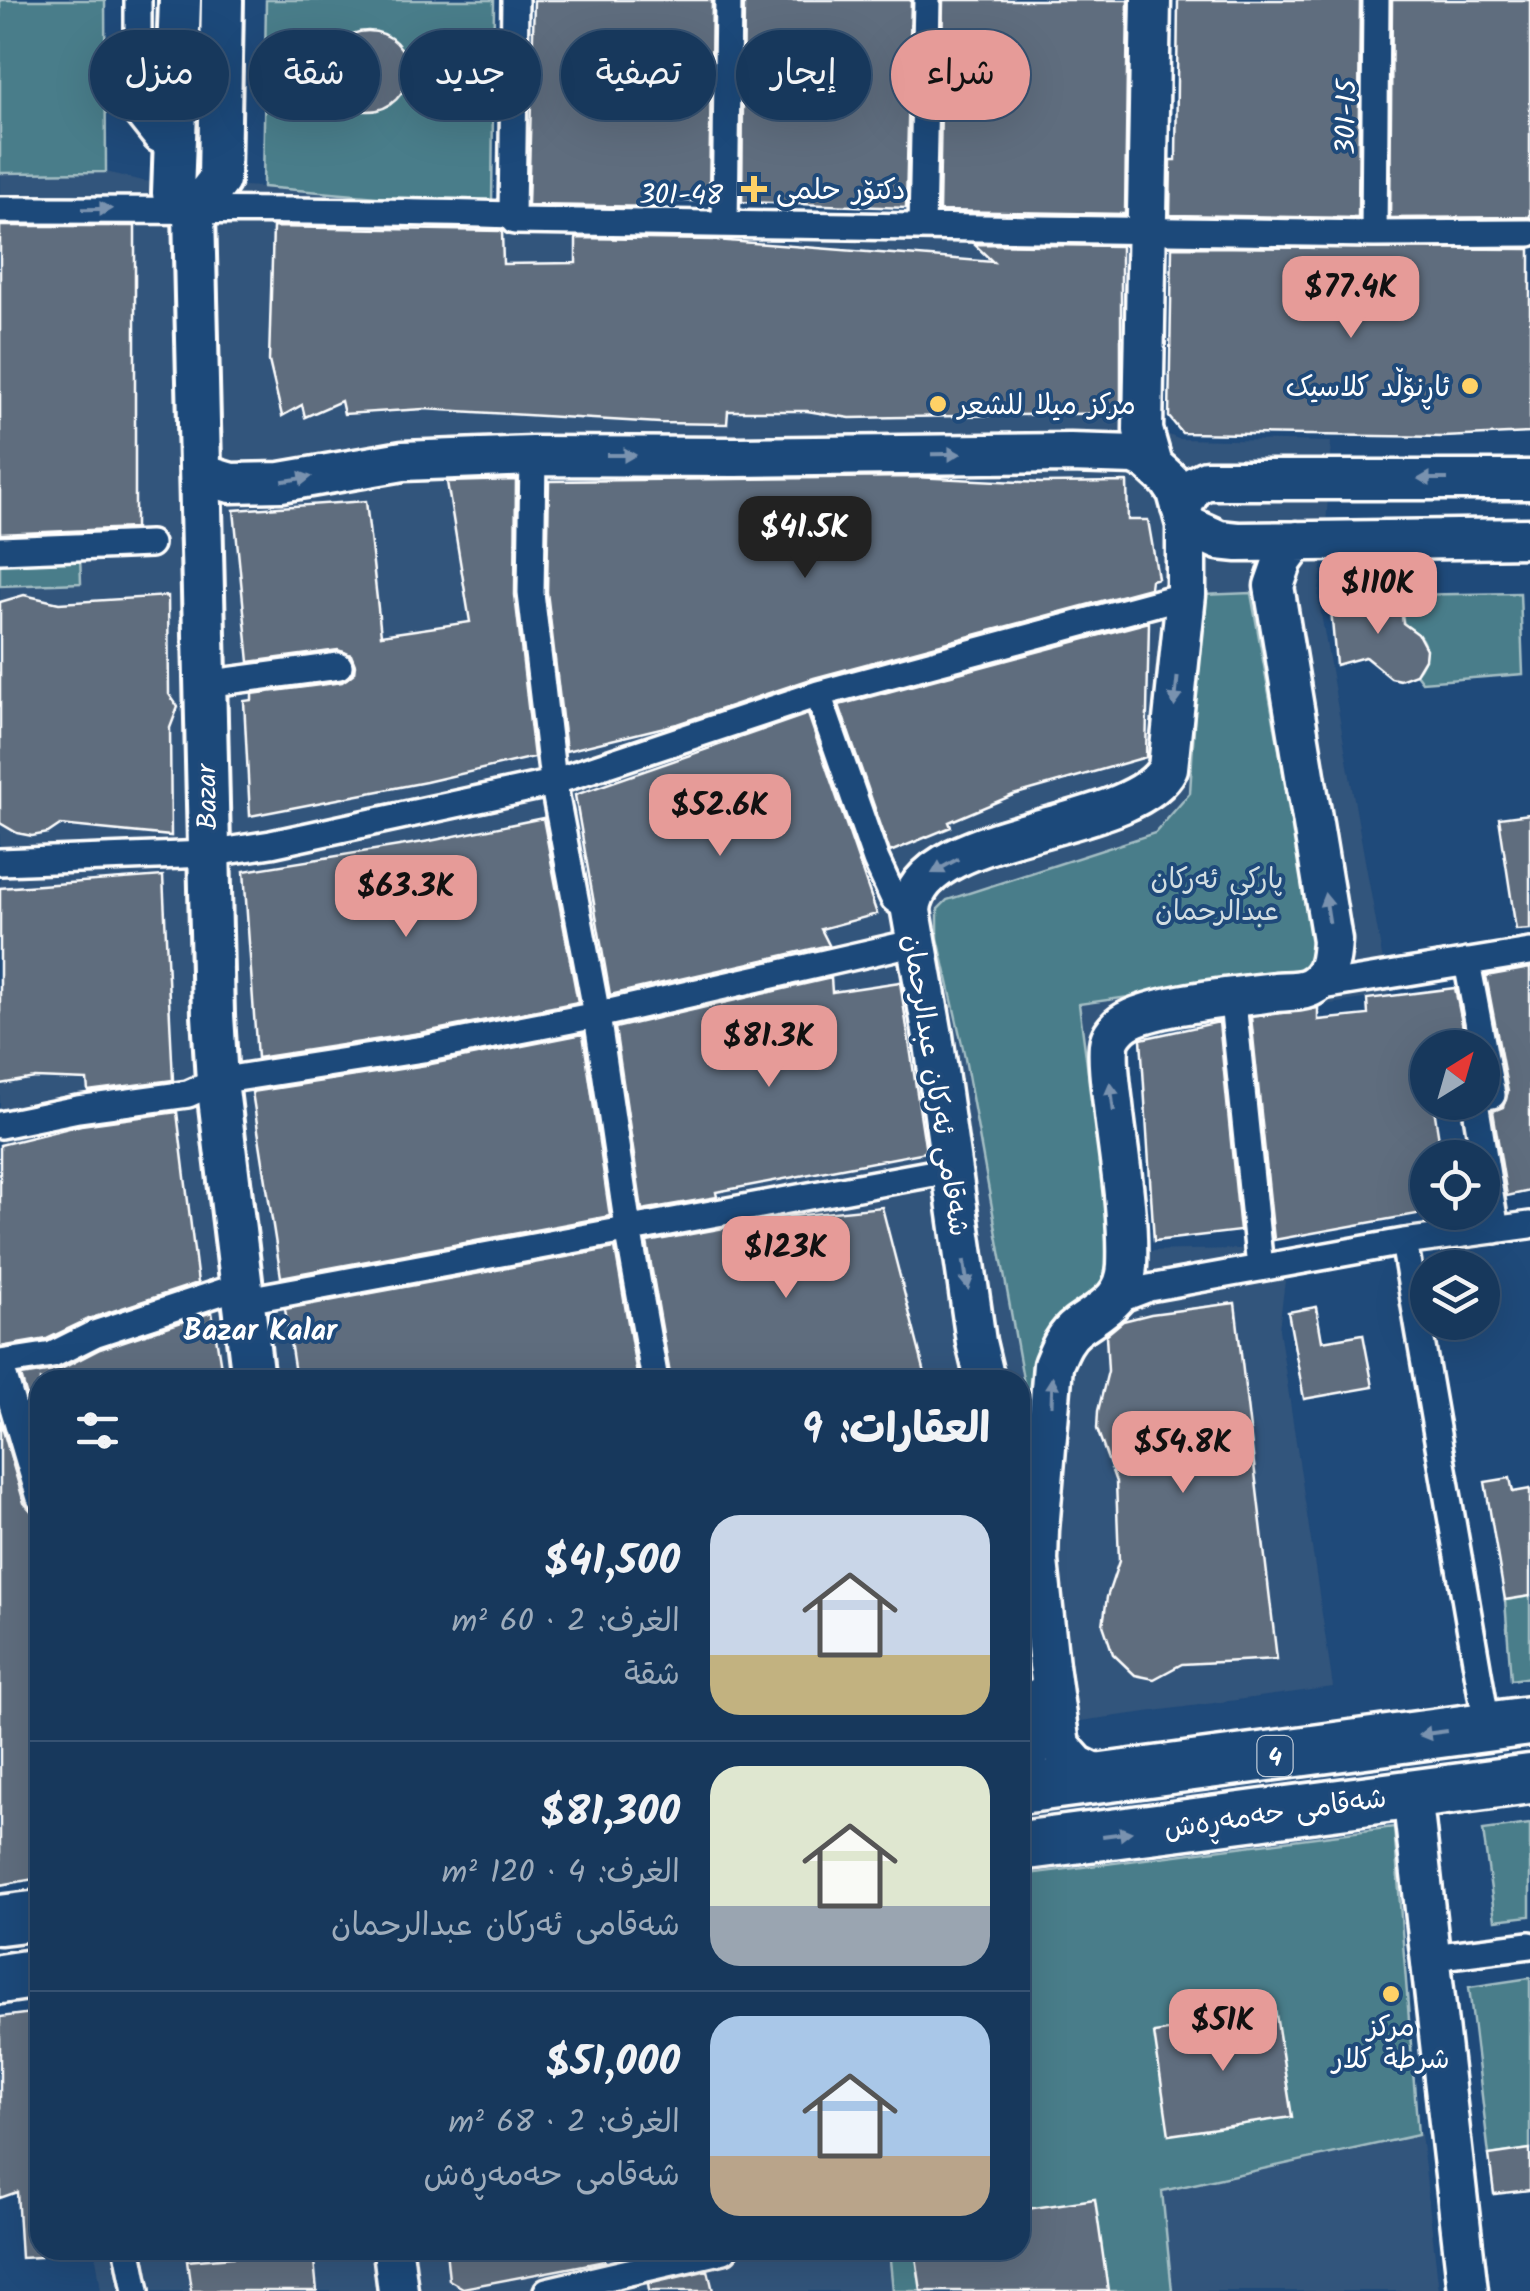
<!DOCTYPE html>
<html lang="ar">
<meta charset="utf-8">
<style>
body{margin:0;font-family:Kalam,"Playpen Sans Arabic",sans-serif;background:#244365;color:#f1f3f6;direction:rtl;height:100vh;display:flex;flex-direction:column;font-size:38px;white-space:nowrap}
*{box-sizing:border-box;margin:0}
p{font-size:32px;color:#9eacbb}
.icon{flex:none;width:55px;height:55px;fill:none;stroke:currentColor;stroke-width:2;stroke-linecap:round;stroke-linejoin:round}
.map{position:relative;flex:1;overflow:hidden;direction:ltr}
.side{position:absolute;left:30px;top:1370px;width:1000px;height:890px;display:flex;flex-direction:column;background:#17385c;border-radius:30px;box-shadow:0 10px 40px #0002,0 0 0 2px #365272;direction:rtl}
.side>*{flex:none}
.hud{position:absolute;left:30px;top:30px;width:1000px;height:90px;direction:rtl;display:flex;gap:20px}
.needle{width:65px;rotate:37deg}
.tools{position:absolute;left:1410px;top:1030px;display:grid;gap:20px}
.tools a{display:grid;place-items:center;width:90px;height:90px;border-radius:50%;background:#17385c;box-shadow:0 10px 40px #0002,0 0 0 2px #365272;font-size:50px}
.price{position:absolute;translate:-50% -85px;padding:0 22px;border-radius:20px;background:#e69b98;color:#111;font-size:32px;line-height:65px;filter:drop-shadow(0 2px 5px #0008)}
.price::after{content:'';position:absolute;left:50%;top:60px;width:30px;height:22px;margin-left:-15px;background:inherit;clip-path:polygon(0 0,100% 0,50% 100%)}
.price.current{background:#222;color:#fff}
ul{padding:0;list-style:none}
li{display:flex;align-items:center;gap:30px;height:250px;padding:0 40px}
li+li{border-top:2px solid #365272}
li span{display:grid;place-items:center;flex:none;width:280px;height:200px;border-radius:30px;color:#555}
li>.icon{margin-inline-start:auto}
span .icon{width:120px;height:120px;fill:#fffc;stroke-width:1}
li b{font-size:42px}
h2{display:flex;justify-content:space-between;align-items:center;height:120px;padding:0 40px;font-size:42px}
.chip{padding:0 35px;border-radius:45px;background:#17385c;box-shadow:0 10px 40px #0002,0 0 0 2px #365272;font-size:35px;line-height:90px}
.chip.current{background:#e69b98;color:#111}
.map>svg:first-child{display:block}
.built{fill:#32547b}
.green{fill:#497d8a;stroke:#a4bec4;stroke-width:2.5}
.building{fill:#5e6d7e;stroke:#fff;stroke-width:2.5}
.lines{fill:none;stroke-linecap:round;stroke-linejoin:round}
.street-casing{stroke:#fff;stroke-width:32}
.secondary-casing{stroke:#fff;stroke-width:45}
.primary-casing{stroke:#fff;stroke-width:48}
.highway-casing{stroke:#fff;stroke-width:55}
.street{stroke:#1f4a7a;stroke-width:25}
.secondary{stroke:#1f4a7a;stroke-width:38}
.primary{stroke:#1f4a7a;stroke-width:40}
.highway{stroke:#1f4a7a;stroke-width:48}
.oneway{fill:#7992af}
.poi-dot{fill:#ffd166;stroke:#1f4a7a;stroke-width:4}
.labels{text-anchor:middle;stroke-width:8;stroke-linejoin:round;paint-order:stroke}
.shield{fill:#1f4a7a;stroke:#bcc9d7;stroke-width:2.5}
.shield-label{font-size:25px;font-weight:bold;fill:#fff}
.street-label{font-size:28px;fill:#fff;stroke:#1f4a7a}
.poi-label{font-size:28px;fill:#fff;stroke:#1f4a7a;text-anchor:start}
.park-label{font-size:28px;fill:#d2dee2;stroke:#1f4a7a}
.neighbourhood-label{font-size:30px;font-weight:bold;fill:#fff;stroke:#1f4a7a}
</style>
<div class="map">
<svg width="1530" height="2291" viewBox="0 0 1530 2291">
<rect width="100%" height="100%" fill="#1f4a7a"/>
<filter id="ink" filterUnits="userSpaceOnUse"><feTurbulence type="fractalNoise" baseFrequency=".01" numOctaves="2"/><feDisplacementMap in="SourceGraphic" scale="20" xChannelSelector="R" yChannelSelector="G"/><feConvolveMatrix kernelMatrix="1 2 1 2 8 2 1 2 1" color-interpolation-filters="sRGB"/></filter>
<g filter="url(#ink)">
<path class="built" d="M0 53 1 173 106 172 142 181 263 187 793 243 880 219 1132 229 1124 415 1178 439 1331 442 1325 546 1318 597 1389 995 1143 1033 1129 1047 1128 1089 1144 1251 1289 1248 1279 1329 1333 1687 1020 1729V1380H40V1878L0 1885Z
M1421 2134 1439 2291H1172L1162 2191Z
M95 2250H891L896 2291H101Z"/>
<path class="green" d="M0 0H105L106 172 0 173Z
M266 0H494L492 207 263 187Z
M80 555 81 583 0 586V558Z
M1251 593 1317 962 1305 972 1079 1004 1109 1231 1111 1270 1088 1308 1024 1492H1020V1388L1024 1384 964 1053 938 938V909L947 900 1155 833 1190 793 1202 595Z
M1520 593 1523 674 1422 682 1416 674C1432 655 1427 635 1404 626L1399 595Z
M1530 1596V1677L1511 1680 1505 1600Z
M1530 1824V1916L1495 1920 1483 1830Z
M1394 1827 1418 2135 1162 2191 1172 2291H893L889 2250H1020V1875Z
M1530 1978V2149L1489 2155 1469 1987Z"/>
<path class="building" d="M534 0H712L709 201H660V207L528 205Z
M744 0H911L906 208 742 202Z
M943 0H1128L1125 214 939 211Z
M1178 0H1360L1358 218 1170 215 1171 160H1176Z
M1392 0H1530V217L1390 218Z
M328 71a40 40 0 1 1 80 0a40 40 0 1 1-80 0Z
M0 226H135V528L0 534Z
M273 227 502 231 503 264 576 263V238L716 240 993 262 974 244 1121 246V413L850 418 807 411H728L727 424 660 423 424 409 344 414 341 401 305 417 302 405 282 416 269 361Z
M1172 247 1530 249V433L1444 437 1182 433 1169 417Z
M915 477 1042 483 1127 482 1128 520H1148L1158 578 1151 580 1150 588 814 678 677 724 566 751 547 592 549 481Z
M516 480 515 595 534 757 426 782 250 816 244 701 252 700V694L342 682 354 673 355 665 351 655 338 650 249 662 234 510 366 501 381 635 470 622 447 482Z
M24 595 59 603 168 596 169 694 178 707 170 728 171 836 60 825 48 833 32 836 17 833 0 823V602Z
M1399 595 1403 623 1418 634 1426 649 1425 659 1416 674 1400 680 1391 678 1365 657 1336 665 1331 609Z
M1149 622 1146 757 1013 795 949 822 951 827 890 852 839 705Z
M808 714 877 914 821 929 829 945 610 995 575 795Z
M1530 814V929L1516 930 1499 818Z
M543 818 578 1002 420 1033 257 1058 244 871 430 841Z
M163 876 173 1080 88 1091 87 1080 35 1078 0 1084V888Z
M1530 968V1191L1507 1196 1493 1111 1503 1107 1508 1092 1486 976Z
M831 978 832 992 900 982 926 1152 716 1192 717 1197 642 1210 615 1028Z
M1455 988 1467 1048H1428V1102H1433L1442 1158H1428V1212L1274 1240 1251 1017 1318 1008V1020L1368 1015 1367 999Z
M1219 1022 1240 1231 1154 1241 1141 1039Z
M583 1034 610 1216 281 1277 252 1092 426 1065Z
M177 1112 198 1283 89 1319 47 1339 0 1347V1145L81 1125Z
M882 1207 926 1377 671 1380 647 1242 784 1217Z
M615 1248 638 1380H296L285 1309Z
M1235 1303 1277 1659 1182 1664 1154 1679 1135 1675 1113 1654 1103 1625 1107 1597 1119 1561 1116 1482 1097 1429 1098 1411 1108 1371 1106 1335 1123 1321 1151 1314Z
M1316 1307 1322 1341 1363 1334 1373 1387 1304 1399 1288 1312Z
M212 1312 223 1380H40L39 1439 21 1376 59 1370 100 1349Z
M0 1420 24 1503 32 1512 40 1537V1878L0 1885Z
M1510 1478 1513 1492 1530 1489V1596L1505 1600 1485 1482Z
M1274 2002 1292 2117 1169 2135 1154 2033 1260 2017Z
M40 2012V2257L21 2258 17 2192 0 2198V2017Z
M1530 2149V2190L1494 2194 1489 2155Z
M1095 2199 1108 2291H921L915 2250H1020V2210Z
M254 2250H313L317 2291H191L187 2261 254 2255Z
M446 2250H604L605 2261 463 2288 449 2280Z
M708 2270 713 2291H649L648 2284Z"/>
<g class="lines">
<g class="street-casing">
<path id="street" d="M138 0V115L157 139 176 145
M0 210C171 210 341 210 512 215L514 221 1374 234 1530 233
M512 215 515 0
M725 224 728 0
M922 227 927 0
M1374 234 1376 0
M533 456 531 593 553 781 597 1015 628 1228 655 1380
M0 550 150 544
M204 684 339 666
M818 694 876 860 894 899 911 911
M0 862 208 854 271 844 544 785 818 694 1186 595
M1467 962 1492 1095 1482 1097
M1310 988 1530 952
M1225 998 1234 1012 1260 1268
M1475 1102 1496 1230
M0 1125 78 1109 188 1094 217 1081 423 1049 597 1015 917 942
M1404 1242 1487 1725
M241 1301 950 1170
M1115 1301 1149 1288 1404 1242 1530 1225
M0 1363 52 1355 94 1334 240 1286
M0 1363 40 1498
M1432 1957 1530 1945
M128 2250 136 2291
M547 2291 724 2250"/>
</g>
<g class="secondary-casing">
<path id="secondary" d="M1151 0 1143 430 1153 465
M201 474 231 483 281 482 403 461 533 456 736 457 1070 453 1135 455 1148 461 1169 480 1177 492 1186 525V595L1168 768C1134 835 916 825 911 911L933 1036 976 1342 985 1380
M1181 508 1193 487 1206 480H1530
M1186 525 1219 540 1238 542 1530 538
M1020 1774 1038 1736V1698
M1104 1778 1077 1765 1060 1746 1049 1665 1038 1561 1039 1530 1053 1365C1059 1351 1064 1337 1077 1327 1102 1309 1125 1300 1127 1266 1129 1215 1120 1164 1114 1114 1112 1091 1107 1068 1109 1045 1110 1037 1114 1032 1120 1026 1141 1005 1242 996 1275 992 1286 991 1303 992 1312 986 1330 976 1331 958 1332 940L1274 586 1283 560 1297 541
M1412 1794 1468 2291
M393 2250 398 2291"/>
</g>
<g class="primary-casing">
<path id="primary" d="M180 0 173 193 194 212
M194 212 213 1015 217 1081 253 1380
M194 212 219 180 222 0"/>
</g>
<g class="highway-casing">
<path id="highway" d="M1020 1789 1530 1721
M1020 1846 1530 1779
M0 1920 40 1915
M0 1979 40 1973"/>
</g>
<use href="#street" class="street"/>
<use href="#secondary" class="secondary"/>
<use href="#primary" class="primary"/>
<use href="#highway" class="highway"/>
</g>
<defs><path id="oneway-solid" d="M-6-.8H1V-3.2L6.5 0L1 3.2V.8H-6Z" transform="scale(2.5)"/></defs>
<g class="oneway">
<use href="#oneway-solid" transform="translate(97 209) rotate(-1)"/>
<use href="#oneway-solid" transform="translate(946 454) rotate(-1)"/>
<use href="#oneway-solid" transform="translate(621 455)"/>
<use href="#oneway-solid" transform="translate(297 479) rotate(-9)"/>
<use href="#oneway-solid" transform="translate(1433 479) rotate(-180)"/>
<use href="#oneway-solid" transform="translate(1176 692) rotate(96)"/>
<use href="#oneway-solid" transform="translate(945 866) rotate(151)"/>
<use href="#oneway-solid" transform="translate(1327 908) rotate(-99)"/>
<use href="#oneway-solid" transform="translate(1112 1097) rotate(-97)"/>
<use href="#oneway-solid" transform="translate(966 1275) rotate(81)"/>
<use href="#oneway-solid" transform="translate(1052 1391) rotate(-88)"/>
<use href="#oneway-solid" transform="translate(1433 1733) rotate(172)"/>
<use href="#oneway-solid" transform="translate(1117 1834) rotate(-8)"/>
</g>
</g>
<g class="poi-dot">
<path d="M749 174h10v10h10v10h-10v10h-10v-10h-10v-10h10z"/>
<circle cx="1470" cy="386" r="10"/>
<circle cx="938" cy="404" r="10"/>
<circle cx="1391" cy="1994" r="10"/>
</g>
<g class="labels">
<rect class="shield" x="1257.5" y="1736" width="35" height="40" rx="8"/>
<g class="shield-label">
<text x="1275" y="1765">4</text>
</g>
<g class="street-label">
<text transform="translate(1345 117) rotate(-89)" y="10">301-15</text>
<text transform="translate(681 194) rotate(1)" y="10">301-48</text>
<text transform="translate(206 797) rotate(-91)" y="10">Bazar</text>
<text transform="translate(937 1085) rotate(81)" y="10">شەقامی ئەرکان عبدالرحمان</text>
<text transform="translate(1275 1812) rotate(-8)" y="10">شەقامی حەمەڕەش</text>
</g>
<g class="poi-label">
<text x="776" y="199">دکتۆر حلمی</text>
<text x="1450" y="396" text-anchor="end">ئاڕنۆڵد کلاسیک</text>
<text x="958" y="414">مركز ميلا للشعر</text>
<text x="1391" y="2036" text-anchor="middle">مركز<tspan x="1391" dy="32">شرطة كلار</tspan></text>
</g>
<g class="park-label">
<text x="1217" y="888">پارکی ئەرکان<tspan x="1217" dy="32">عبدالرحمان</tspan></text>
</g>
<g class="neighbourhood-label">
<text x="260" y="1340">Bazar Kalar</text>
</g>
</g>
</svg>
<div class="tools">
<a><svg class="needle" viewBox="-14 -14 28 28"><path d="M0-13l5 13h-10z" fill="#e53935"/><path d="M0 13l5-13h-10z" fill="#9eacbb"/></svg></a>
<a><svg class="icon" aria-label="locate" viewBox="0 0 24 24"><circle cx="12" cy="12" r="6"/><path d="M12 2v4M12 18v4M2 12h4M18 12h4"/></svg></a>
<a><svg class="icon" aria-label="layers" viewBox="0 0 24 24"><path d="M12 4l9 5-9 5-9-5zM3 14l9 5 9-5"/></svg></a>
</div>
<b class="price" style="left:1351px;top:341px">$77.4K</b>
<b class="price current" style="left:805px;top:581px">$41.5K</b>
<b class="price" style="left:1378px;top:637px">$110K</b>
<b class="price" style="left:720px;top:859px">$52.6K</b>
<b class="price" style="left:406px;top:940px">$63.3K</b>
<b class="price" style="left:769px;top:1090px">$81.3K</b>
<b class="price" style="left:786px;top:1301px">$123K</b>
<b class="price" style="left:1183px;top:1496px">$54.8K</b>
<b class="price" style="left:1223px;top:2074px">$51K</b>
<div class="hud">
<a class="chip current">شراء</a>
<a class="chip">إيجار</a>
<a class="chip">تصفية</a>
<a class="chip">جديد</a>
<a class="chip">شقة</a>
<a class="chip">منزل</a>
</div>
<section class="side">
<h2>العقارات: 9<svg class="icon" aria-label="filters" viewBox="0 0 24 24"><path d="M4 7h16M4 17h16"/><circle cx="9" cy="7" r="2"/><circle cx="15" cy="17" r="2"/></svg></h2>
<ul>
<li><span style="background:linear-gradient(#c9d6e8 70%,#c2b280 0)"><svg class="icon" aria-label="home" viewBox="0 0 24 24"><path d="M3 11l9-7 9 7M6 9v11h12V9"/></svg></span><div><b>$41,500</b><p>الغرف: 2 · 60 m²</p><p>شقة</p></div></li>
<li><span style="background:linear-gradient(#dfe7d0 70%,#9aa5b1 0)"><svg class="icon" aria-label="home" viewBox="0 0 24 24"><path d="M3 11l9-7 9 7M6 9v11h12V9"/></svg></span><div><b>$81,300</b><p>الغرف: 4 · 120 m²</p><p>شەقامی ئەرکان عبدالرحمان</p></div></li>
<li><span style="background:linear-gradient(#a9c7e8 70%,#b9a48a 0)"><svg class="icon" aria-label="home" viewBox="0 0 24 24"><path d="M3 11l9-7 9 7M6 9v11h12V9"/></svg></span><div><b>$51,000</b><p>الغرف: 2 · 68 m²</p><p>شەقامی حەمەڕەش</p></div></li>
</ul>
</section>
</div>
